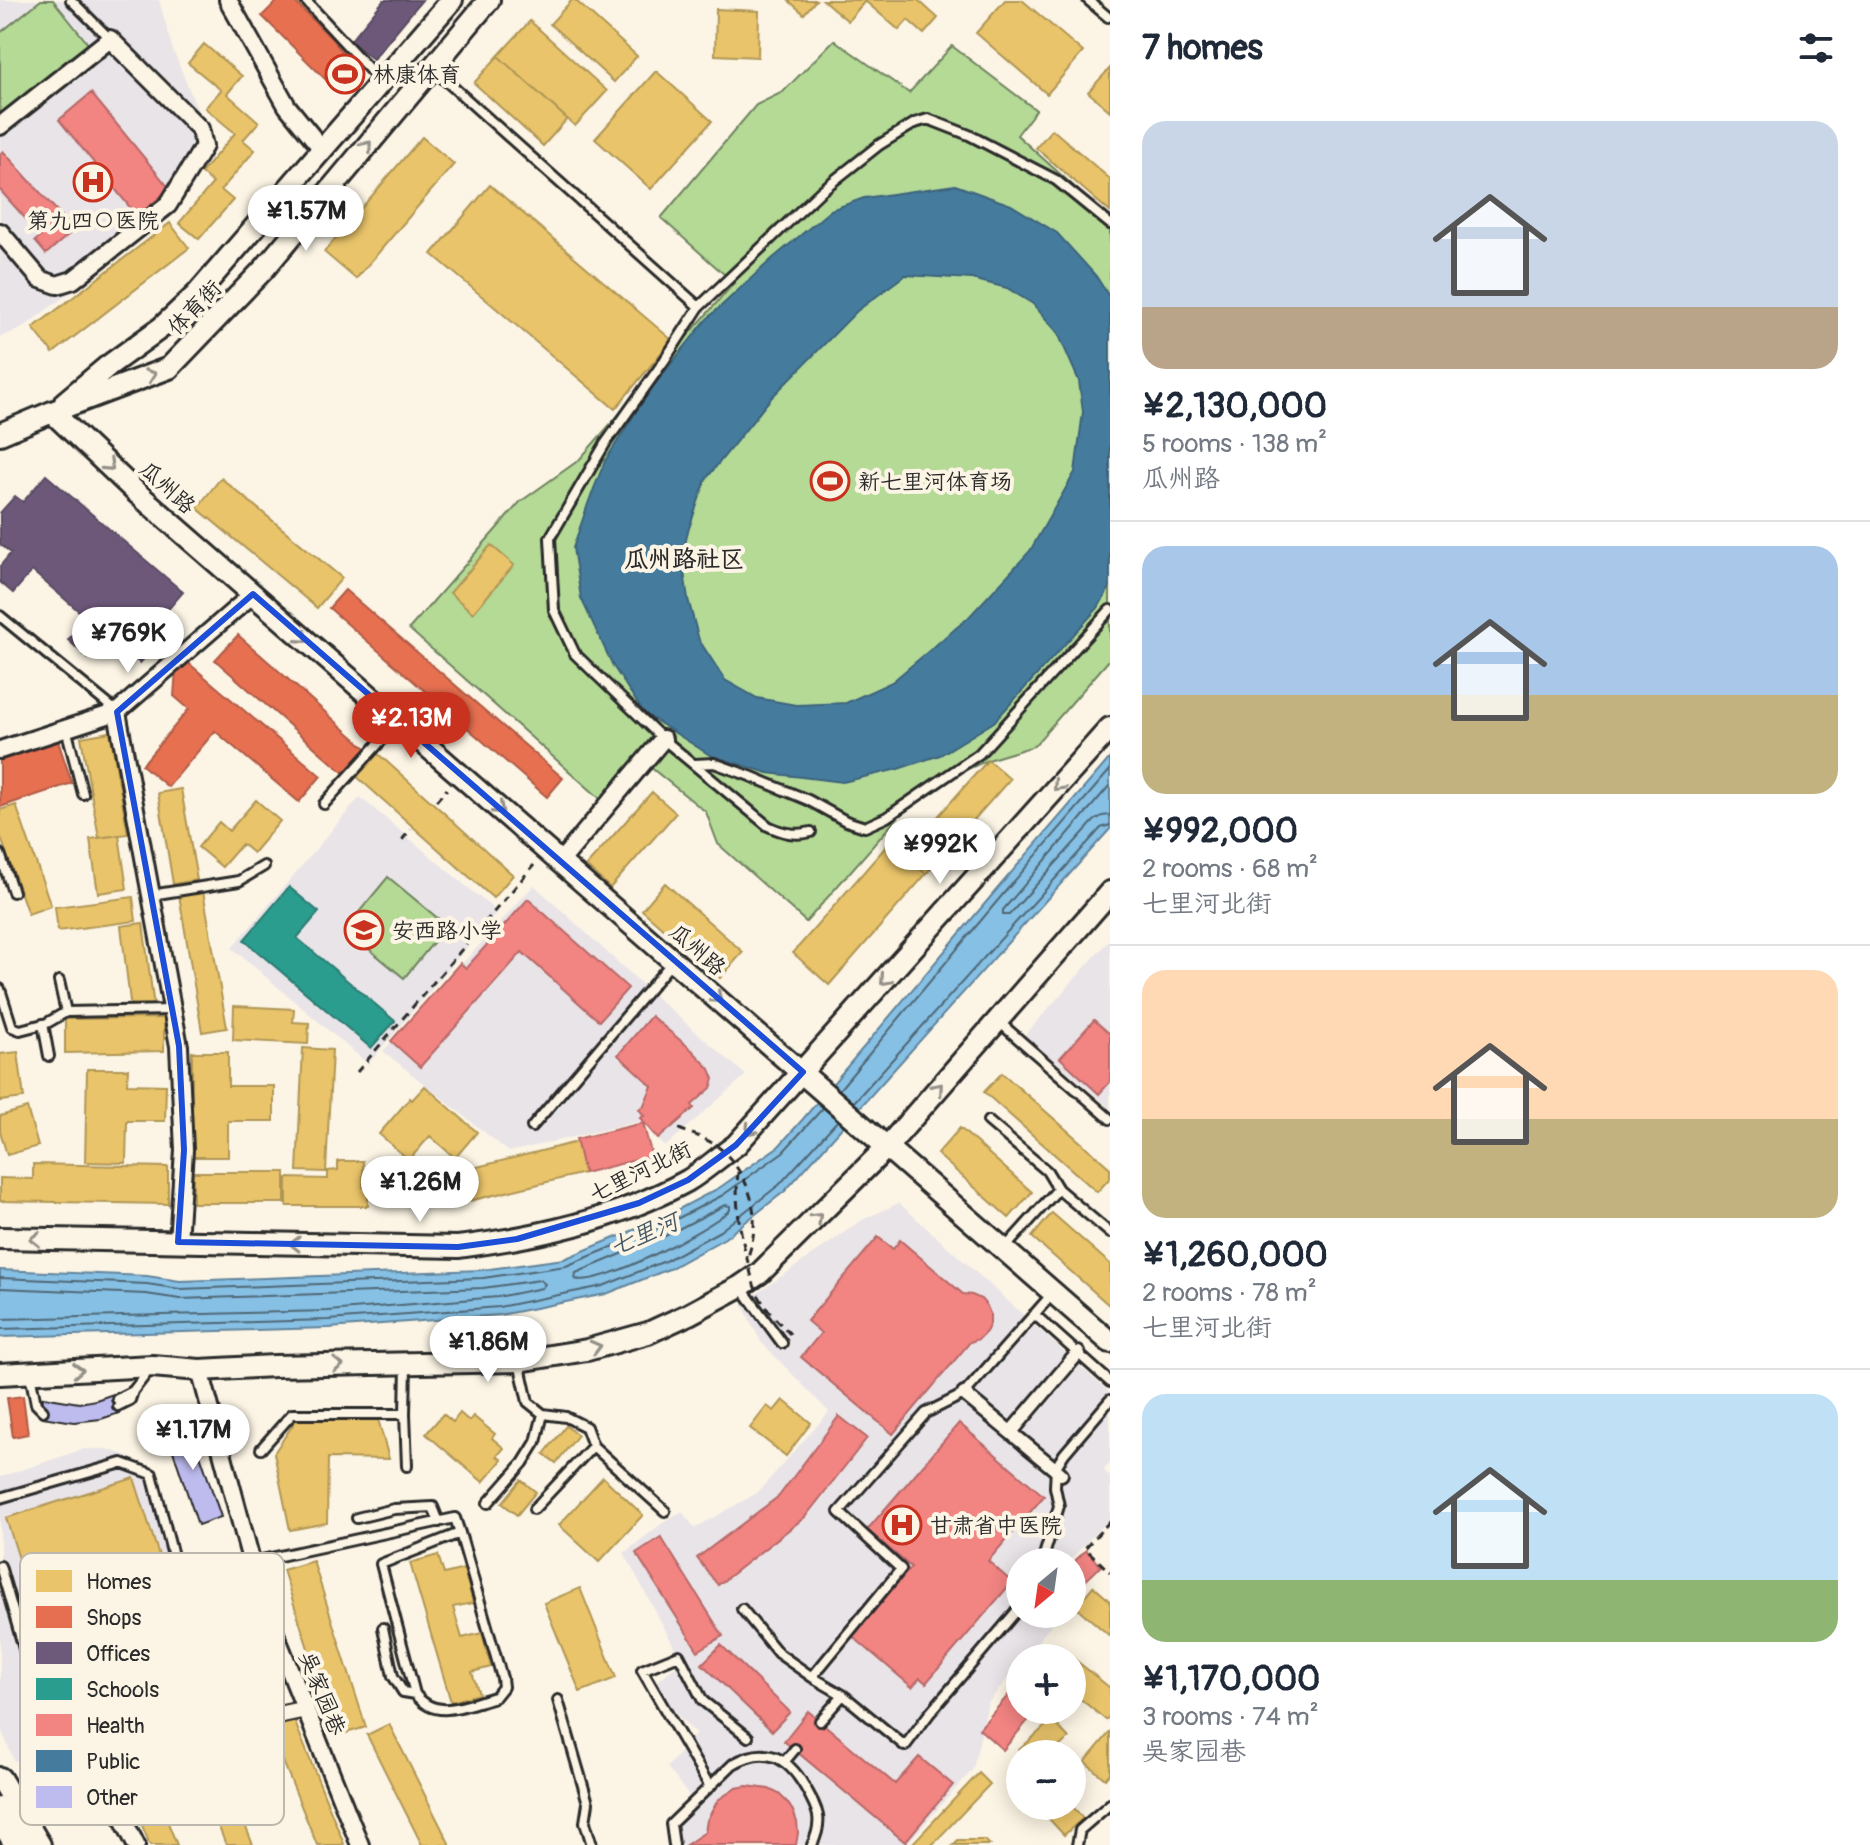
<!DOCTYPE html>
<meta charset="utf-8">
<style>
body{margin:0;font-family:Pangolin,"LXGW WenKai TC",sans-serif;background:#f6f6f7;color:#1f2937;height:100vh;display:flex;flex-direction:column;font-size:30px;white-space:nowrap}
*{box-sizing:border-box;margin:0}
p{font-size:26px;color:#747a83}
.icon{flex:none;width:44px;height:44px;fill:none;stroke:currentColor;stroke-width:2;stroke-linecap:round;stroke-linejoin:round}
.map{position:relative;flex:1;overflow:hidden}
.details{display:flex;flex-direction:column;background:#fff;width:760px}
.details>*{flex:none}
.needle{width:52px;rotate:209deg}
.fabs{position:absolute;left:1006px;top:1548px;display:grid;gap:16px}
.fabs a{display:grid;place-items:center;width:80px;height:80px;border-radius:50%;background:#fff;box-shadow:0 4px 20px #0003;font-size:40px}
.price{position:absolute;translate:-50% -68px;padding:0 18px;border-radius:28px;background:#fff;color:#222;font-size:26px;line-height:52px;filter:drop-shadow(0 2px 4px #0008)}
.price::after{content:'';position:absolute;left:50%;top:48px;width:24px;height:18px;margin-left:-12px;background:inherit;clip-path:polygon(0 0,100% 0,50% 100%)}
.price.selected{background:#c8321e;color:#fff}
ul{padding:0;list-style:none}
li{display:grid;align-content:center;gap:16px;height:424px;padding:0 32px}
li+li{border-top:2px solid #e0e1e3}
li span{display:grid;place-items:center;height:248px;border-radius:24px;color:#555}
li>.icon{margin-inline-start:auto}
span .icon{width:144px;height:144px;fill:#fffc;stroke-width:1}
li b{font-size:34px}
h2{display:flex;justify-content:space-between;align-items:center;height:96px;padding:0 32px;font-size:34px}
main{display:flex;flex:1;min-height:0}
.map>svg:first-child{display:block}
.built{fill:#e9e4e8}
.green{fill:#b4da96;stroke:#708260;stroke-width:2}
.water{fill:#86c0e5;stroke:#62849b;stroke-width:2}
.homes{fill:#e9c46a;stroke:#b09657;stroke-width:2}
.shops{fill:#e76f51;stroke:#af5b46;stroke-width:2}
.offices{fill:#6d597a;stroke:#594b62;stroke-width:2}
.schools{fill:#2a9d8f;stroke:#2a7b71;stroke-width:2}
.health{fill:#f28482;stroke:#b66968;stroke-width:2}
.public{fill:#457b9d;stroke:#3d637b;stroke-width:2;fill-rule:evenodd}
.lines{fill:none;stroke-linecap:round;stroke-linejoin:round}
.shore{stroke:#4f6775;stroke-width:2}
.building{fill:#bebcee;stroke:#2b2b2b;stroke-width:2}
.service-casing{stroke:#2b2b2b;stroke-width:14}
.pedestrian-casing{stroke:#2b2b2b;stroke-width:18}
.minor-casing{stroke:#2b2b2b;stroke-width:22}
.tertiary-casing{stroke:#2b2b2b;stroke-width:26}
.trunk-casing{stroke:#2b2b2b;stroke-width:34}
.path{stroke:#2b2b2b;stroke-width:3;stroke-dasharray:8 6;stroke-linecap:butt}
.service{stroke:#fcf5e5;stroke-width:8}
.pedestrian{stroke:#fcf5e5;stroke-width:12}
.minor{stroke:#fcf5e5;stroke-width:16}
.tertiary{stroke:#fcf5e5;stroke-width:20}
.trunk{stroke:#fcf5e5;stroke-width:28}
.path-bridge{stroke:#2b2b2b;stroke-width:3;stroke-dasharray:8 6;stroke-linecap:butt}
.oneway{stroke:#949088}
.marked{fill:none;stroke:#1d4ed8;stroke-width:6;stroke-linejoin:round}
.labels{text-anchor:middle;stroke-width:8;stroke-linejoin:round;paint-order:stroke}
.poi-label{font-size:22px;fill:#2b2b2b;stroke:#fcf5e5;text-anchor:start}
.street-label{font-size:22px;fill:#2b2b2b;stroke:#fcf5e5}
.neighbourhood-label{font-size:24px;font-weight:bold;fill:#2b2b2b;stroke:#fcf5e5}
.water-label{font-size:24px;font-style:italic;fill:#465863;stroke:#fcf5e5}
.key{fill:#fcf5e5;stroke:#bdb8ad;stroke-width:2}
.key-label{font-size:22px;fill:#2b2b2b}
</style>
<main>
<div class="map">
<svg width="1110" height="1845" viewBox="0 0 1110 1845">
<rect width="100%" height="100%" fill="#fcf5e5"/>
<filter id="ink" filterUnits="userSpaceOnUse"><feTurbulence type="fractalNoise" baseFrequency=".0125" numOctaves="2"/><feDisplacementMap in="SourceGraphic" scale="16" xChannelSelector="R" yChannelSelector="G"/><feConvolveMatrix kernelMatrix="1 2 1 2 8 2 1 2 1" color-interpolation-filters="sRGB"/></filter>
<g filter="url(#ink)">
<path class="built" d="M0 0H159L173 50 210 140 162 224 21 329 0 337Z
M360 797 497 912 368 1064 232 948Z
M534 885 658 999 746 1075 665 1147 641 1121 509 1152 383 1051Z
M1110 939V1108L1025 1035Z
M899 1203 1110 1393V1463L1104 1470 1110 1477V1518L1068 1562H1020V1614H1060L1024 1658H1020V1663L988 1703 973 1769 906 1845H672L676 1842 666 1820 695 1804 667 1767 696 1734 650 1687 682 1661 624 1553 665 1521 682 1512 695 1528 757 1493 829 1412 761 1342 742 1304 862 1220Z
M84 1449H106L126 1455 144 1468 220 1697 14 1761 0 1726V1477Z"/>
<path class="green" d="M41 0H53L89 45 0 117V33Z
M834 40 909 93 952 46 1036 110 1017 135 1110 219V659L1034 746 988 760 959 773 928 783 806 922 718 844 706 812 650 767 613 810 409 629 520 502 579 460 734 283 661 218 756 105 783 92Z
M388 877 447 926 404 978 345 929Z"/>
<path class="water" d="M1110 758V829L785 1191 725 1238 669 1269 606 1294 500 1315 329 1328 0 1337V1270L147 1276 180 1281 482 1270 564 1259 658 1220 719 1188 779 1146 803 1119 998 888Z"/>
<path class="homes" d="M572 0H575L637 56 614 82 550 24Z
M788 0H816L804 14Z
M823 0H918L938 18 924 34 908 20 899 30 865 1 848 21Z
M1005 0H1022L1083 52 1047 94 976 33Z
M716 9 759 11 758 57 715 55Z
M530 21 607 91 575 126 498 56Z
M204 44 242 76 227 94 259 122 243 140 255 150 221 190 233 200 199 239 179 223 213 183 201 173 235 133 205 108 221 90 188 63Z
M498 56 567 119 543 146 474 83Z
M1110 68V111L1088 92Z
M656 71 712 121 651 189 595 139Z
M1052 129 1110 179V212L1036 148Z
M422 137 454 164 356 279 324 252Z
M490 185 672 340 615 409 432 254Z
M170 223 189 248 53 353 33 328Z
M221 478 342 578 317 608 197 508Z
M491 545 514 565 473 613 450 593Z
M110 732 128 834 99 838 81 737Z
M376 752 513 875 493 898 355 775Z
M988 760 1010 779 926 874 905 854Z
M181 789 197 880 173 884 158 793Z
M652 792 676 813 610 888 586 866Z
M256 800 280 821 253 853 242 844 222 867 198 847 219 822 229 831Z
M16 805 51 906 28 914 0 835V810Z
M119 835 127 889 98 893 90 839Z
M890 842 926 874 829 985 793 953Z
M665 883 743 952 720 978 642 910Z
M203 891 227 1028 202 1032 179 895Z
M133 897 136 921 58 931 55 907Z
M143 923 154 1007 131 1010 121 926Z
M234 1006 294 1009 293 1022 309 1023 308 1044 233 1040Z
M164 1018V1051L65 1053V1019Z
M303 1048 332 1050 326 1172 297 1171Z
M18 1052 24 1098 0 1101V1054Z
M192 1052H228V1086H274V1121H228V1157H192Z
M87 1069H128L127 1084 166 1085 165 1121H127L126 1163 85 1162Z
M1002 1073 1110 1168V1178L1097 1192 984 1092Z
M425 1086 477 1132 455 1158 430 1136 409 1160 379 1134 410 1098 412 1100Z
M27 1108 38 1146 7 1155 0 1131V1116Z
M960 1128 1032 1192 1009 1218 937 1154Z
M577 1142 584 1173 457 1204 449 1174Z
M338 1161H363V1187H368V1206H287V1178L328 1179V1171L338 1170Z
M33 1164 168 1167V1204L0 1201V1178L33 1179Z
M193 1172H285V1203H193Z
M1052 1213 1110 1264V1306L1032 1237Z
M783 1400 811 1423 786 1456 750 1428 767 1406 774 1411Z
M460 1413 469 1421 473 1416 495 1434 492 1438 504 1448 497 1456 502 1460 483 1482 426 1434 443 1414 453 1422Z
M298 1417 378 1419 389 1459 328 1458 327 1523 290 1530 274 1453Z
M566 1426 578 1435 556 1463 544 1454Z
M603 1477 643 1515 599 1562 559 1525Z
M134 1478 172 1596 133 1608 161 1697 72 1725 6 1518Z
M521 1480 536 1492 517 1515 502 1503Z
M438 1555 444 1574 464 1569 473 1603 453 1607 462 1638 482 1633 491 1667 472 1672 479 1694 451 1702 410 1563Z
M313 1561 366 1727 336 1736 283 1570Z
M1093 1586 1110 1601V1636L1076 1607Z
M580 1588 616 1678 580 1692 544 1603Z
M1062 1649 1110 1688V1715L1106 1720 1072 1692V1658H1054Z
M294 1720 344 1844 341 1845H317L270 1729Z
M1052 1720 1069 1738 1051 1754H1023L1019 1750Z
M389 1724 450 1845H422L367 1735Z
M1110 1732V1773L1105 1779 1085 1762Z
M209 1735 253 1845H226L186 1744Z
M138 1749 177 1845H150L115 1758Z
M979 1773 990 1784 932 1845H911Z
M1037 1806H1072L1083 1818 1064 1835Z
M958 1840H985L990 1845H953Z"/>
<path class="shops" d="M278 0H293L333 40 356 71 355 80 352 84 340 89 332 86 262 16Z
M345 590 563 778 547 797 329 608Z
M238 635 367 749 345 774 215 660Z
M185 660 321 776 299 802 215 731 168 787 142 765 189 709 174 696 176 670Z
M57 738 72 783 0 807V757Z
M23 1396 28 1434 13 1437 7 1398Z"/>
<path class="offices" d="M384 0H422L373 59 350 41Z
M46 475 183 592 158 621 169 630 140 663 108 636 88 658 68 640 87 618 32 571 13 593 0 582V566L11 553 0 544V513L15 496 23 502Z"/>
<path class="schools" d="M289 887 319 912 297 938 395 1021 371 1048 244 940Z"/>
<path class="health" d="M91 93 170 189 137 216 59 120Z
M3 151 74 230 46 254 35 241 41 236 0 190V154Z
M528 899 628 988 599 1021 522 952 420 1067 391 1041 460 963 466 968Z
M651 1016 692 1050 710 1069 714 1079 711 1088 692 1105 694 1108 658 1139 640 1118 644 1116 639 1109 644 1105 652 1086 618 1055Z
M1094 1020 1110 1034V1082L1099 1094 1060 1058Z
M643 1123 652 1156 584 1173 576 1139Z
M878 1237 893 1249 900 1240 963 1294 972 1295 981 1299 987 1306 990 1314V1324L986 1332 979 1339 970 1342 893 1434 801 1357 821 1333 807 1321Z
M839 1416 867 1438 805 1517 718 1585 697 1558 779 1496Z
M959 1423 1044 1496 988 1561 1012 1582 926 1683 920 1678 912 1687 852 1636 911 1567 867 1530Z
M661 1537 723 1636 698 1651 636 1553Z
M1086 1550 1101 1566 1073 1593 1072 1564Z
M721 1645 790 1712 772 1731 702 1664Z
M1017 1685 1020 1687V1710H1037L1003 1750 979 1729Z
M808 1711 895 1784 919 1757 953 1785 905 1842 784 1741Z
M747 1786 769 1789 779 1794 787 1802 793 1811 797 1822 798 1833 796 1845H686L705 1832 707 1820 718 1800 736 1788Z"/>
<path class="public" d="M955 185 1011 205 1057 233 1096 276 1110 298V587L1098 608 994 722 940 755 898 769 843 782 768 773 710 755 644 713 613 666 581 598 573 548 589 501 605 461 648 393 706 320 772 259 831 210 864 198ZM905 275 972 279 1007 288 1033 304 1058 333 1079 381 1083 412 1075 472 1030 551 968 618 892 682 846 703 796 705 757 698 725 680 699 640 688 599 682 558 688 531 706 479 771 398 857 311Z"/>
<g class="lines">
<path class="shore" d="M1110 785 1003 910V915H1009L1094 821 1102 816 1110 815
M839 1090 1004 893 1110 770
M854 1102 1101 828 1110 825
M725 1205 730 1206V1210C707 1230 601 1287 575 1279L576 1273 665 1236Z
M0 1278 147 1284 180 1289 483 1278 566 1266 661 1227 723 1195 783 1152 823 1108
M0 1288 146 1294 180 1299 483 1288 540 1280 545 1284 542 1288 498 1297 328 1311 0 1319
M0 1329 328 1320 499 1307 603 1286 665 1261 720 1231 779 1185 838 1120"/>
</g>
<path class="building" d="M116 1393 119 1413 101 1419 74 1422 42 1417 43 1397 79 1403 96 1400Z
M188 1419 221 1517 198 1525 165 1427Z"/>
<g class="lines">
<g class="service-casing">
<path id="service" d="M71 0 110 39
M305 0 380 81
M1088 0 1108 17
M434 70 699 307
M0 616 116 711
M66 728 83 794
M695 764 714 763 750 776 808 800 846 821 865 827 887 817 979 754 1110 610
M324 804 399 721
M811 832C795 836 783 833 768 826L663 739 575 654 554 610 550 538 605 444 664 361 699 307 821 191 879 145 915 123 928 119 969 135 1056 180 1110 224
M0 854 13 892
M151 895 239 881 264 866
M59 981 66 1012
M0 989 12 1027 20 1030 47 1023 66 1012 172 1010
M998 1021 1110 1119
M43 1024 49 1056
M988 1121 1047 1171 1058 1189
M532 1127 673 961
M1005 1248 1058 1189 1110 1233
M741 1287 782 1343
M1034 1314 1110 1382
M519 1362 528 1402 543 1414 566 1417 586 1427 593 1446 665 1511
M30 1374 36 1404 43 1411
M117 1399 133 1391
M118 1406 130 1400 133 1391 150 1369
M405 1414 407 1466
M261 1449 292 1414H405L406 1364
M0 1498 122 1463 152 1474 209 1697 52 1746 0 1566
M488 1503 523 1463 536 1442 543 1414
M534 1509 593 1446
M357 1518 394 1509 433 1507 439 1522
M252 1562 455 1518 460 1533 502 1678 503 1687 495 1697C467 1704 436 1722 415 1694L381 1564 460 1533
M1042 1562 1059 1506 1055 1487 1056 1467 1064 1454 1110 1400
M742 1609 778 1653 812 1677 843 1695 905 1746 929 1714 1020 1607
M187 1611 258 1587
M383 1628 393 1676 403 1692 415 1694
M812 1677 901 1569 839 1512 926 1413 964 1394 1053 1293
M558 1700 588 1803 585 1822 592 1845
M820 1721 843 1695
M785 1761 795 1749
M710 1787 642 1670 679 1655 703 1701 748 1737
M674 1845 671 1824 733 1764C765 1745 787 1756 805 1787 818 1810 824 1820 812 1845
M1077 1845 1080 1830 1110 1804"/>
</g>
<g class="pedestrian-casing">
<path id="pedestrian" d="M964 1394 1061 1474
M1011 1432 1078 1353"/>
</g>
<g class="minor-casing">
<path id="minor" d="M228 0 287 106 322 149
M0 126 110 39 200 129 204 146 168 205 73 280 57 285 40 279 0 232
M117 712 179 1046 184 1150 178 1242
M0 750 117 712 253 594
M560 862 663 739
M200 1370 262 1601 360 1845
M91 1755 136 1845
M46 1768 91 1755 306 1709"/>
</g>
<g class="tertiary-casing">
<path id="tertiary" d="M65 402 108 366 162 327 196 295 452 0
M52 412 137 493 1110 1342
M0 434 52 412 169 368 264 269 489 0
M0 1238 458 1247C538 1237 615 1220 687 1181 704 1171 720 1156 736 1145L1110 728
M0 1374 152 1366 200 1370 275 1366 519 1361 587 1350 648 1333 689 1314 741 1286 760 1273 887 1147 1110 892
M0 1778 40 1845"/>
</g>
<g class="trunk-casing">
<path id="trunk" d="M0 1812 20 1845"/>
</g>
<path class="path" d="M436 801 447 789
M402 840 411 829
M357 1072 534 865
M1110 1521 1085 1548 1110 1572"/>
<use href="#service" class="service"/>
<use href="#pedestrian" class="pedestrian"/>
<use href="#minor" class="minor"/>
<use href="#tertiary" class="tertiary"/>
<use href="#trunk" class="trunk"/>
<path class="path-bridge" d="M679 1129C694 1135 712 1140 724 1152 753 1182 762 1220 747 1259
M738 1172C735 1205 740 1234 749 1266 751 1274 753 1283 756 1290 763 1307 779 1322 791 1335"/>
</g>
<defs><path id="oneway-chevron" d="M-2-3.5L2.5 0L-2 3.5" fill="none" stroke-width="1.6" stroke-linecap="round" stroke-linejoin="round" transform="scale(2)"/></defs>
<g class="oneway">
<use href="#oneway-chevron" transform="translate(367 146) rotate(-50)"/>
<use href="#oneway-chevron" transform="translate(151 375) rotate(-20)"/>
<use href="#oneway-chevron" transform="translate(109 466) rotate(43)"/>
<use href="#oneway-chevron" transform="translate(303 638) rotate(41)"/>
<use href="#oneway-chevron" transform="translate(1058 786) rotate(132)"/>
<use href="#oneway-chevron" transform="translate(499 809) rotate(41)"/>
<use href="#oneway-chevron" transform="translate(885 980) rotate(132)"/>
<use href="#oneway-chevron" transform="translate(717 998) rotate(41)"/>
<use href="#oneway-chevron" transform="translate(938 1088) rotate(-49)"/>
<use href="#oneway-chevron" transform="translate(750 1130) rotate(133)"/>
<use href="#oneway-chevron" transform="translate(817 1218) rotate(-44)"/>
<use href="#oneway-chevron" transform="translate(35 1239) rotate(-179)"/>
<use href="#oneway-chevron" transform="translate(295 1244) rotate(-179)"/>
<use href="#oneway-chevron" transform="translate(596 1347) rotate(-15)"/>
<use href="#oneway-chevron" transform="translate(338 1365) rotate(-1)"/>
<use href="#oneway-chevron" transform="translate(78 1370) rotate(-3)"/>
</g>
</g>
<path class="marked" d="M253 594 803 1072 736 1145 688 1180 639 1203 517 1239 458 1247 178 1242 184 1150 179 1046 117 712Z"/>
<defs>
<g id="stadium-ring" transform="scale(2)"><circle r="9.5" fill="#fcf5e5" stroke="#c8321e" stroke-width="1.5"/><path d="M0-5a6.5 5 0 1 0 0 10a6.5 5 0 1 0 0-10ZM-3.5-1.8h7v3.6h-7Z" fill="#c8321e"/></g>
<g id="hospital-ring" transform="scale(2)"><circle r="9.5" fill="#fcf5e5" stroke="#c8321e" stroke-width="1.5"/><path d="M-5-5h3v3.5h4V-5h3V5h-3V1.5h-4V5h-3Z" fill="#c8321e"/></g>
<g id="school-ring" transform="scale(2)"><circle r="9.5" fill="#fcf5e5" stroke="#c8321e" stroke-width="1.5"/><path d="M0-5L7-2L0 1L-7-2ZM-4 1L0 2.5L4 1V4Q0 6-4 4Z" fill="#c8321e"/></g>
</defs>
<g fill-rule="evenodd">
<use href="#stadium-ring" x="345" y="74"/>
<use href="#hospital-ring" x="93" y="182"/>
<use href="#stadium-ring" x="830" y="481"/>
<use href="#school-ring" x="364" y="930"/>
<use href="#hospital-ring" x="902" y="1525"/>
</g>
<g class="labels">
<g class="poi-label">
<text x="373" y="82">林康体育</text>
<text x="93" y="228" text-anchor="middle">第九四〇医院</text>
<text x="858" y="489">新七里河体育场</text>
<text x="392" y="938">安西路小学</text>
<text x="930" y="1533">甘肃省中医院</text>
</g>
<g class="street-label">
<text transform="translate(194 307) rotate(-46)" y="8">体育街</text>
<text transform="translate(168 487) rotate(42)" y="8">瓜州路</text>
<text transform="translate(698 949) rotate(41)" y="8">瓜州路</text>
<text transform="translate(640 1171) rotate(-26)" y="8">七里河北街</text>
<text transform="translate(323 1693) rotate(68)" y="8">吴家园巷</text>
</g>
<g class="neighbourhood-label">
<text x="684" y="567">瓜州路社区</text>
</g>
<g class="water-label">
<text transform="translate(644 1234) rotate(-23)" y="8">七里河</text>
</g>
</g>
<rect x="20" y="1553" width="264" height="272" rx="12" class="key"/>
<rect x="36" y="1570" width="36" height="22" fill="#e9c46a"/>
<rect x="36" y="1606" width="36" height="22" fill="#e76f51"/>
<rect x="36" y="1642" width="36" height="22" fill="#6d597a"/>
<rect x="36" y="1678" width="36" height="22" fill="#2a9d8f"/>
<rect x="36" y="1714" width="36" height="22" fill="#f28482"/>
<rect x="36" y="1750" width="36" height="22" fill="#457b9d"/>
<rect x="36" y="1786" width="36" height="22" fill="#bebcee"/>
<g class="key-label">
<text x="86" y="1589">Homes</text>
<text x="86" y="1625">Shops</text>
<text x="86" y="1661">Offices</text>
<text x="86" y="1697">Schools</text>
<text x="86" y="1733">Health</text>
<text x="86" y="1769">Public</text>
<text x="86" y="1805">Other</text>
</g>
</svg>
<div class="fabs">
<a><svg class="needle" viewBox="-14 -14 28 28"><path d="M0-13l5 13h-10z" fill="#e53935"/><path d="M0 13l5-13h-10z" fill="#747a83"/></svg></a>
<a>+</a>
<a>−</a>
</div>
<b class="price" style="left:306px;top:253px">¥1.57M</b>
<b class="price" style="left:128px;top:675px">¥769K</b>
<b class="price selected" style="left:411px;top:760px">¥2.13M</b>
<b class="price" style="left:940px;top:886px">¥992K</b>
<b class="price" style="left:420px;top:1224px">¥1.26M</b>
<b class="price" style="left:488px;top:1384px">¥1.86M</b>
<b class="price" style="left:193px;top:1472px">¥1.17M</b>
</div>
<section class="details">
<h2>7 homes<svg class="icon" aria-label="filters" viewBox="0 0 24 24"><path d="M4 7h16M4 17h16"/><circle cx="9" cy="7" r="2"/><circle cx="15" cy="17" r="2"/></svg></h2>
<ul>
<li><span style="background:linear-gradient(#c9d6e8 75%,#b9a48a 0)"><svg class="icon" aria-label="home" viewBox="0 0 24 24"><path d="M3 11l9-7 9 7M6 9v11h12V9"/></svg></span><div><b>¥2,130,000</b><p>5 rooms · 138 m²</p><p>瓜州路</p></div></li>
<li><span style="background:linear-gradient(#a9c7e8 60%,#c2b280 0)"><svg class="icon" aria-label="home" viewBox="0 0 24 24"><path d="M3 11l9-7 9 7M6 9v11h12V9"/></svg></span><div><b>¥992,000</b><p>2 rooms · 68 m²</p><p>七里河北街</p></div></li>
<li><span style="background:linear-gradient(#ffd9b3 60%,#c2b280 0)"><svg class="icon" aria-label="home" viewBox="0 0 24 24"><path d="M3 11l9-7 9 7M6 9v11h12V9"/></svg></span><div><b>¥1,260,000</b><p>2 rooms · 78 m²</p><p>七里河北街</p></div></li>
<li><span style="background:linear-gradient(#bfe0f5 75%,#8fb573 0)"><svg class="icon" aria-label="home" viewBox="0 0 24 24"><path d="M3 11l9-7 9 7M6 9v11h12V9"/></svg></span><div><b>¥1,170,000</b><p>3 rooms · 74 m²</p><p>吴家园巷</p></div></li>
</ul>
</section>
</main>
